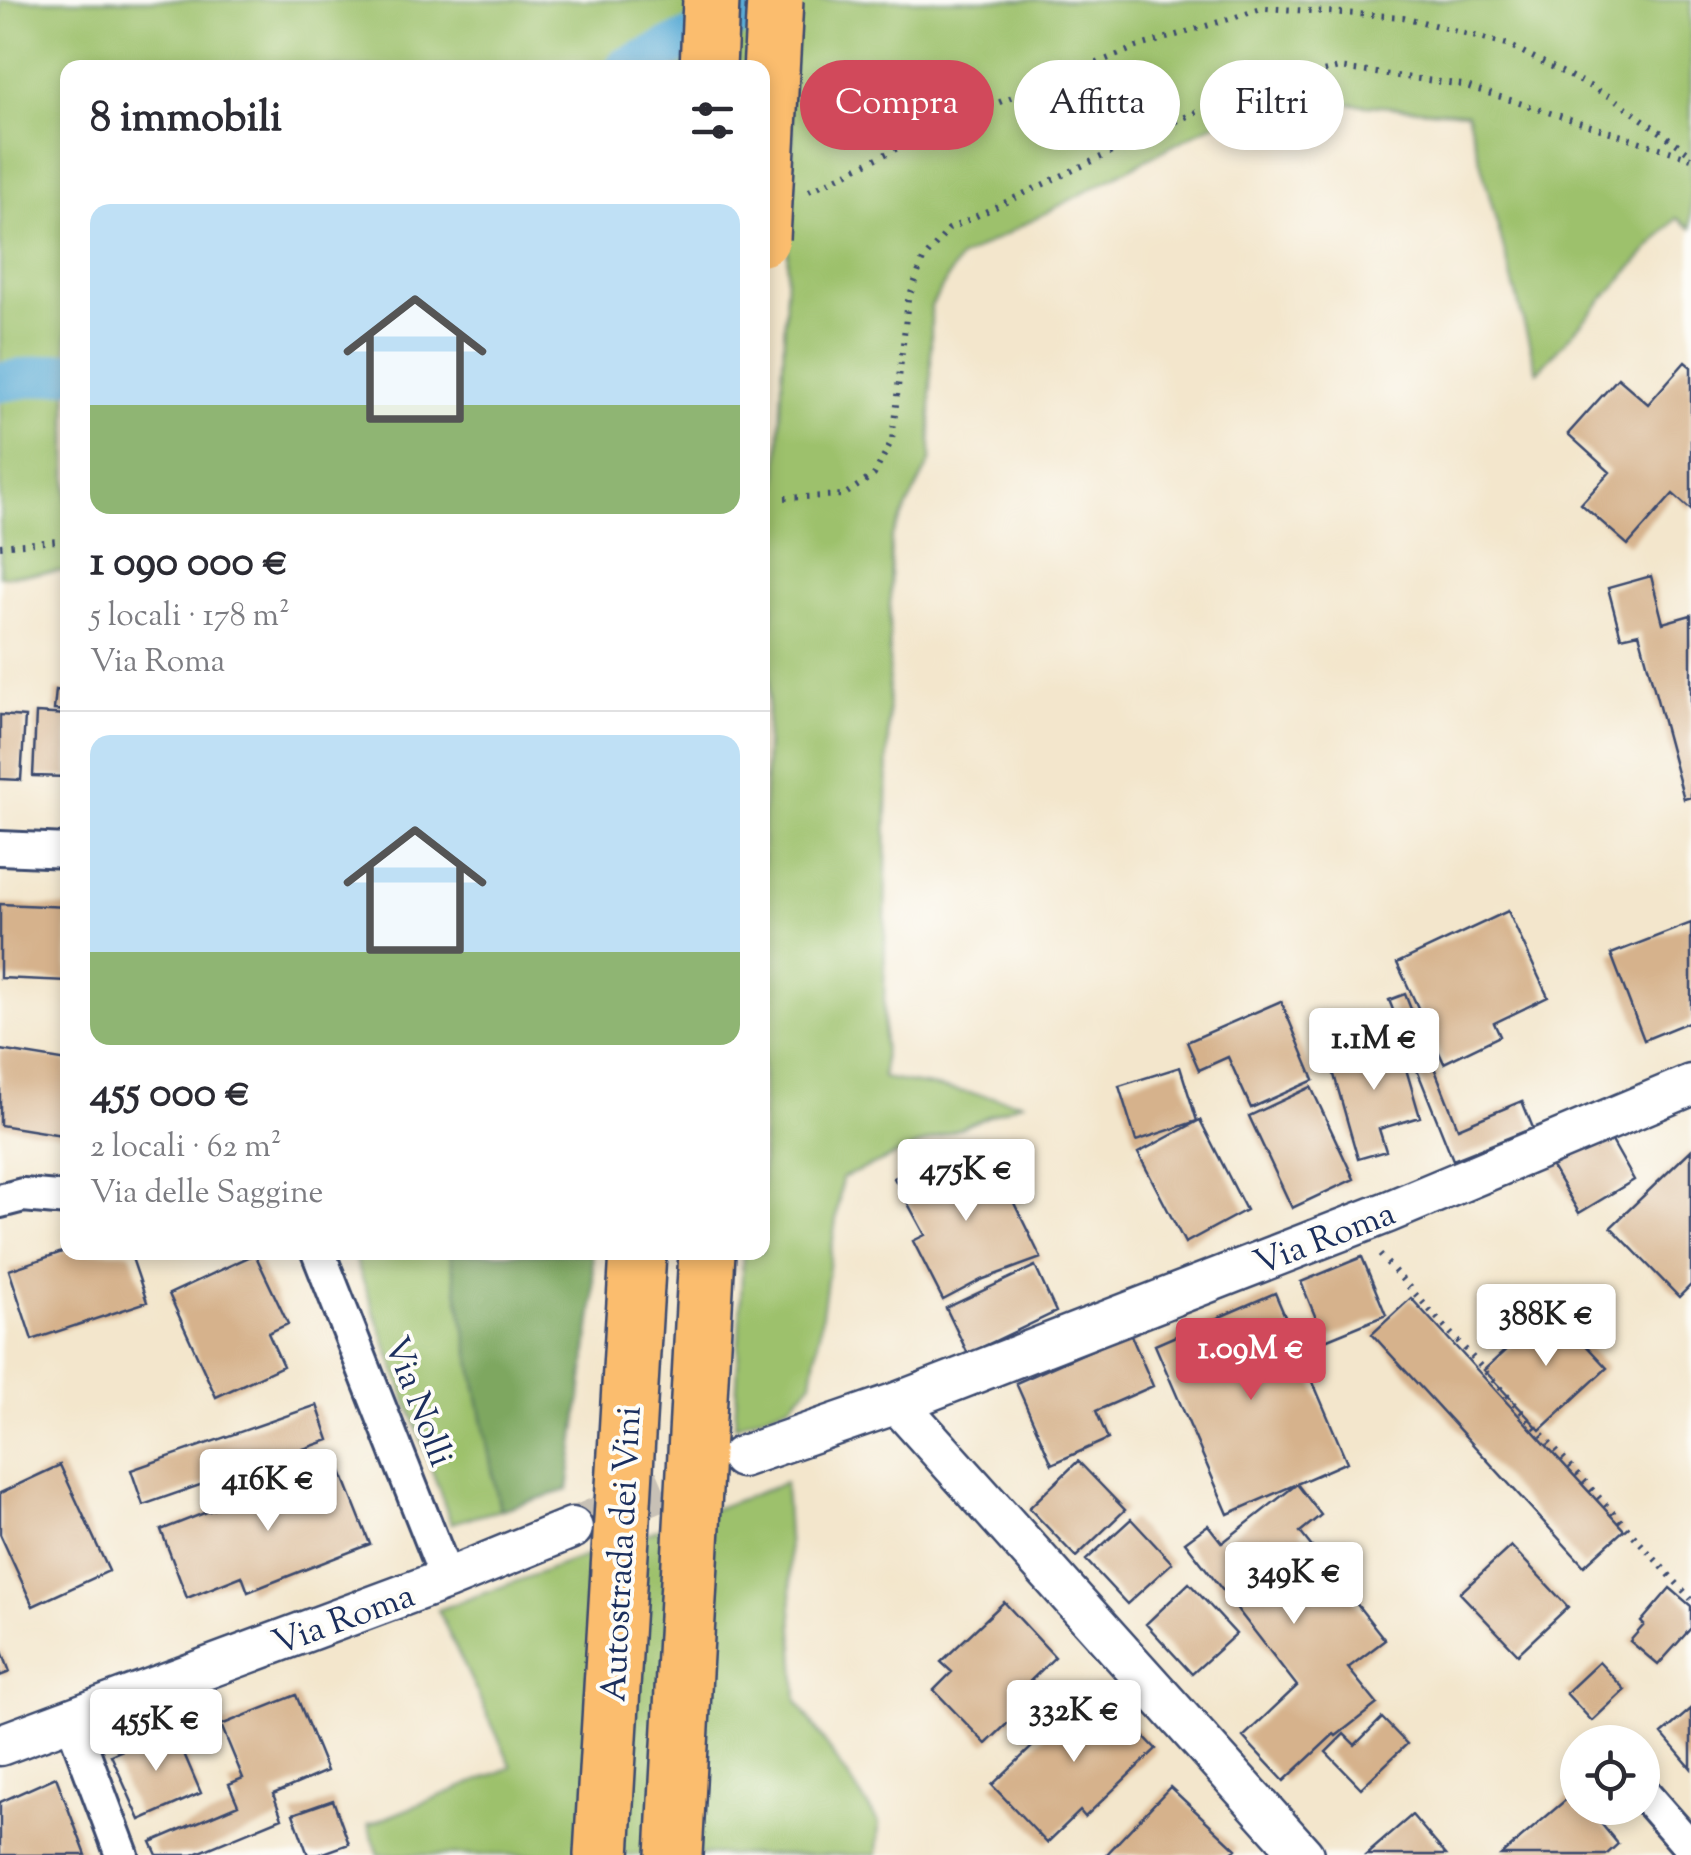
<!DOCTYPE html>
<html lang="it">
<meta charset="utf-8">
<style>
body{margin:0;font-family:"Sorts Mill Goudy",serif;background:#f7f7f7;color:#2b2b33;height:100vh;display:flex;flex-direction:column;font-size:38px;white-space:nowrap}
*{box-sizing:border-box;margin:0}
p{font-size:32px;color:#7c7c81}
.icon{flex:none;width:55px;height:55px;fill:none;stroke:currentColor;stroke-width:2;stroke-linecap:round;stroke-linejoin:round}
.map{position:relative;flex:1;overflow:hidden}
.drawer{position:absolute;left:60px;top:60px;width:710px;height:1200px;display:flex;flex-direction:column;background:#fff;border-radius:20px;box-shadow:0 5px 15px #0003}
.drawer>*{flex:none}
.top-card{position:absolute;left:800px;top:60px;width:740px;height:90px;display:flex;gap:20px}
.buttons{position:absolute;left:1560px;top:1725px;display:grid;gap:20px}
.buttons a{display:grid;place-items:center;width:100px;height:100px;border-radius:50%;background:#fff;box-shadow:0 5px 15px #0003;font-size:50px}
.price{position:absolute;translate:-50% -85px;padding:0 22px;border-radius:10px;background:#fff;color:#222;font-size:32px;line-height:65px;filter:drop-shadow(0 2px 5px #0008)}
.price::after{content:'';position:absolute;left:50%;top:60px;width:30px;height:22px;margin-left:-15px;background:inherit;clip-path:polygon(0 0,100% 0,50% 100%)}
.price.active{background:#d1495b;color:#fff}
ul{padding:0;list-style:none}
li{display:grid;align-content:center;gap:20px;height:530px;padding:0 30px}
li+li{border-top:2px solid #e1e1e2}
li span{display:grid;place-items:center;height:310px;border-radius:20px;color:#555}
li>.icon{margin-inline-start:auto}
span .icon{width:180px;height:180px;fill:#fffc;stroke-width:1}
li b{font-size:42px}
h2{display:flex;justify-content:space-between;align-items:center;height:120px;padding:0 30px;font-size:42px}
.chip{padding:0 35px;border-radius:45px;background:#fff;box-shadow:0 5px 15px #0003;font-size:35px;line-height:90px}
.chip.active{background:#d1495b;color:#fff}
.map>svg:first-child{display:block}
.green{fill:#9dc16c;stroke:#5c7865;stroke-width:2.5}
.forest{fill:#7ea760;stroke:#4c6b5f;stroke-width:2.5}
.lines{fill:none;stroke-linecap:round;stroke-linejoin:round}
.canal{stroke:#5aabd5;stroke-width:40}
.building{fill:#d6b28c}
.tertiary-tunnel{stroke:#c8c1b6;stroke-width:40;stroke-dasharray:40 20;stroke-linecap:butt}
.minor-casing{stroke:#3b4a6e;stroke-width:38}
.tertiary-casing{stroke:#3b4a6e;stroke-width:45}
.motorway-casing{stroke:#3b4a6e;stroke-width:60}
.path{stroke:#3b4a6e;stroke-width:6;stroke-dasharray:2.5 8;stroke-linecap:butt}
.minor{stroke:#fff;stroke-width:32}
.tertiary{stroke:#fff;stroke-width:40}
.motorway{stroke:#fbbd6e;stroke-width:55}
.motorway-bridge-casing{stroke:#3b4a6e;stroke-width:60;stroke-linecap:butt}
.motorway-bridge{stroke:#fbbd6e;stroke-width:55}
.labels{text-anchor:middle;stroke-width:8;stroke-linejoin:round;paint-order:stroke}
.street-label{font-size:35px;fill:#1b2f5e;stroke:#fdfcf7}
</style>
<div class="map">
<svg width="1691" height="1855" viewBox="0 0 1691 1855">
<rect width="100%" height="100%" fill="#fdfcf7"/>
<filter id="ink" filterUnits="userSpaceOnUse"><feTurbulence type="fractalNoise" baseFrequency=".01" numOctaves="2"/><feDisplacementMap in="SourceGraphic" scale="20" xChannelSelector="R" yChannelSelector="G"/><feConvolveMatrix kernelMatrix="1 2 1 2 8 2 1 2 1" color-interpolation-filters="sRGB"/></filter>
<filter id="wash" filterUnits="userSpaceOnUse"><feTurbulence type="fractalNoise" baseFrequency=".0048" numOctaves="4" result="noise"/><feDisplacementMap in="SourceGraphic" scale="40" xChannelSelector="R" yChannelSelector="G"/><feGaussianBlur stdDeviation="2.25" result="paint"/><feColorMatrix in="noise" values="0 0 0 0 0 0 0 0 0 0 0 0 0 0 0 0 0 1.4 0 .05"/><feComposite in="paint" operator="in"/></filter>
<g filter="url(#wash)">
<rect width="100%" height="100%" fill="#f3e6cc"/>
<path class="green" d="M0 0H1691V228L1677 218 1537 372 1467 113 1264 97 959 259 931 306V460L891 538 883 1078 1022 1102 842 1178 812 1382 791 1404 735 1426 743 1253 762 1252 763 823 793 130 762 68H68L67 571 0 576Z
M353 1253H450L500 1510 451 1523Z
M785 1483 797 1701 879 1823 877 1855H379L368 1825 512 1767 438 1610Z"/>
<path class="forest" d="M450 1253H592L594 1299 568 1490 500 1510Z"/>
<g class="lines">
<path class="canal" d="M625 68 775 0
M0 382 68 372"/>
</g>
<g id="blocks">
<path class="building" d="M1685 362 1691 367V510L1673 494 1628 545 1581 504 1610 472 1568 434 1618 378 1648 404Z
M1651 576 1663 623 1691 615V797L1684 799 1639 633 1621 637 1608 588Z
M56 690 68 692V711L54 710Z
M36 713 68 715V777L33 776Z
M0 715 25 717 21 780 0 779Z
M0 904 68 907V981L0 978Z
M1508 911 1548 997 1494 1023 1500 1036 1444 1063 1397 963Z
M1691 923V1021L1644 1040 1611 954Z
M1405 994 1458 1128 1522 1101 1533 1128 1453 1160 1389 1000Z
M1281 1001 1314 1080 1251 1108 1228 1057 1199 1070 1187 1042Z
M1397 1038 1420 1117 1379 1129 1386 1151 1358 1159 1329 1057Z
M0 1050 68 1061V1136L0 1125Z
M1180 1067 1197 1121 1136 1141 1119 1086Z
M1311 1087 1354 1179 1292 1208 1249 1116Z
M1200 1120 1246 1210 1185 1243 1138 1153Z
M1608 1134 1634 1180 1579 1213 1552 1167Z
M1691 1150V1285L1679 1297 1611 1227Z
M989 1152 1041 1258 981 1280 943 1300 913 1241 925 1235 894 1178 934 1158 942 1176Z
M68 1250V1252H130L147 1302 32 1340 9 1270Z
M255 1254 288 1324 268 1333 283 1366 216 1397 169 1294Z
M1362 1257 1386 1315 1325 1340 1301 1282Z
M1035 1266 1056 1312 968 1354 946 1308Z
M1275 1293 1347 1462 1228 1514 1155 1345Z
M1411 1298 1624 1530 1584 1566 1372 1334Z
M1551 1308 1607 1368 1540 1430 1484 1370Z
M1130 1333 1153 1386 1096 1411 1108 1439 1052 1464 1016 1383Z
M317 1405 329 1440 143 1505 131 1470Z
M337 1461 370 1544 248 1592 242 1576 187 1598 161 1530Z
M1078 1461 1125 1510 1076 1557 1029 1508Z
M60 1465 109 1571 33 1606 0 1534V1493Z
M1297 1484 1321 1515 1300 1532 1385 1640 1348 1668 1377 1704 1336 1736 1334 1734 1284 1781 1243 1737 1297 1686 1185 1542 1208 1525 1222 1543Z
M1131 1519 1172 1563 1127 1604 1086 1560Z
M1511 1546 1568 1607 1518 1654 1460 1593Z
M1189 1583 1236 1634 1192 1674 1146 1624Z
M1670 1588 1691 1606V1628L1658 1665 1630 1641 1644 1625 1641 1622Z
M1004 1602 1055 1657 1026 1685 1036 1696 986 1744 934 1690 952 1672 941 1662Z
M0 1646 10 1672 0 1676Z
M1599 1662 1625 1690 1592 1721 1566 1693Z
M1096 1686 1156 1749 1085 1817 1080 1811 1047 1843 992 1785Z
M296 1695 327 1771 273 1794 282 1818 193 1855H157L151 1842 238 1805 229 1784 243 1778 221 1725Z
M1691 1709V1768L1662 1734Z
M1382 1718 1407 1744 1361 1788 1326 1752 1344 1734 1355 1745Z
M173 1728 201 1793 140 1820 111 1755Z
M56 1777 86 1855H0V1802Z
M1170 1787 1236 1849 1230 1855H1106Z
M1575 1792 1578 1795V1808H1588L1618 1844 1606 1855H1501Z
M333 1800 349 1844 318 1855H308L293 1814Z
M1412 1815 1446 1855H1366Z"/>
</g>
</g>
<g filter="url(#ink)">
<use href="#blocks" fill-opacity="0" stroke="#3b4a6e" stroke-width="2.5"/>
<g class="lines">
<path class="tertiary-tunnel" d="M572 1528 714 1468"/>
<g class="minor-casing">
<path id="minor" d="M0 848 68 851
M0 1201 23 1195 68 1199
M318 1252 447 1579
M71 1719 122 1855
M1642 1792 1691 1848"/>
</g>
<g class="tertiary-casing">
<path id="tertiary" d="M897 1403 1303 1855
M741 1457 897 1403 1388 1212 1691 1085
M0 1745 447 1579 572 1528"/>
</g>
<g class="motorway-casing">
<path id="motorway" d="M708 68 711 0
M602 1855 638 1252
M674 1855 707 1252"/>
</g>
<path class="path" d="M809 191 960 118 1137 47 1265 8 1403 17 1507 44 1613 98 1691 154
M785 498 844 495 874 475 892 440 908 300 923 260 949 229 1236 93 1339 68 1463 85 1691 158
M0 546 68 540
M1380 1255 1691 1599"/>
<use href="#minor" class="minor"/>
<use href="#tertiary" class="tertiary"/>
<use href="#motorway" class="motorway"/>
<g class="motorway-bridge-casing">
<path id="motorway-bridge" d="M762 238 775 0"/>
</g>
<use href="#motorway-bridge" class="motorway-bridge"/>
</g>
</g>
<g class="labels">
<g class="street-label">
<text transform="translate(1324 1237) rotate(-21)" y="12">Via Roma</text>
<text transform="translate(420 1401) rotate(69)" y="12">Via Nolli</text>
<text transform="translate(620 1554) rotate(-87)" y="12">Autostrada dei Vini</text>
<text transform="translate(343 1618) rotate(-20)" y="12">Via Roma</text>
</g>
</g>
</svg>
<div class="buttons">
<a><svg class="icon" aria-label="locate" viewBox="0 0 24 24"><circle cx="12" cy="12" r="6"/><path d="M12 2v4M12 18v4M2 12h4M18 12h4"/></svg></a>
</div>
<b class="price" style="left:1374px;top:1093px">1.1M €</b>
<b class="price" style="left:966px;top:1224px">475K €</b>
<b class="price" style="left:1546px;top:1369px">388K €</b>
<b class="price active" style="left:1251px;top:1403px">1.09M €</b>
<b class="price" style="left:268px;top:1534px">416K €</b>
<b class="price" style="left:1294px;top:1627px">349K €</b>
<b class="price" style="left:1074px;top:1765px">332K €</b>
<b class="price" style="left:156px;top:1774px">455K €</b>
<div class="top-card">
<a class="chip active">Compra</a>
<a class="chip">Affitta</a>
<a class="chip">Filtri</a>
</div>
<section class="drawer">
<h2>8 immobili<svg class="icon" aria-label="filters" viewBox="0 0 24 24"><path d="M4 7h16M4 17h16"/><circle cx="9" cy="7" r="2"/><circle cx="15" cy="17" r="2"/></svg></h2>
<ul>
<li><span style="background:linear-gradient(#bfe0f5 65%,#8fb573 0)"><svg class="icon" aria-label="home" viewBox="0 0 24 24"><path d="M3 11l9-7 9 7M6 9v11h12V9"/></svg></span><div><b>1 090 000 €</b><p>5 locali · 178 m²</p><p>Via Roma</p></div></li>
<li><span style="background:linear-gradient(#bfe0f5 70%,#8fb573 0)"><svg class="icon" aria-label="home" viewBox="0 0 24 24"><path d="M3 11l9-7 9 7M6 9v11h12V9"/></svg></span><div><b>455 000 €</b><p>2 locali · 62 m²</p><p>Via delle Saggine</p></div></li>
</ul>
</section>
</div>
